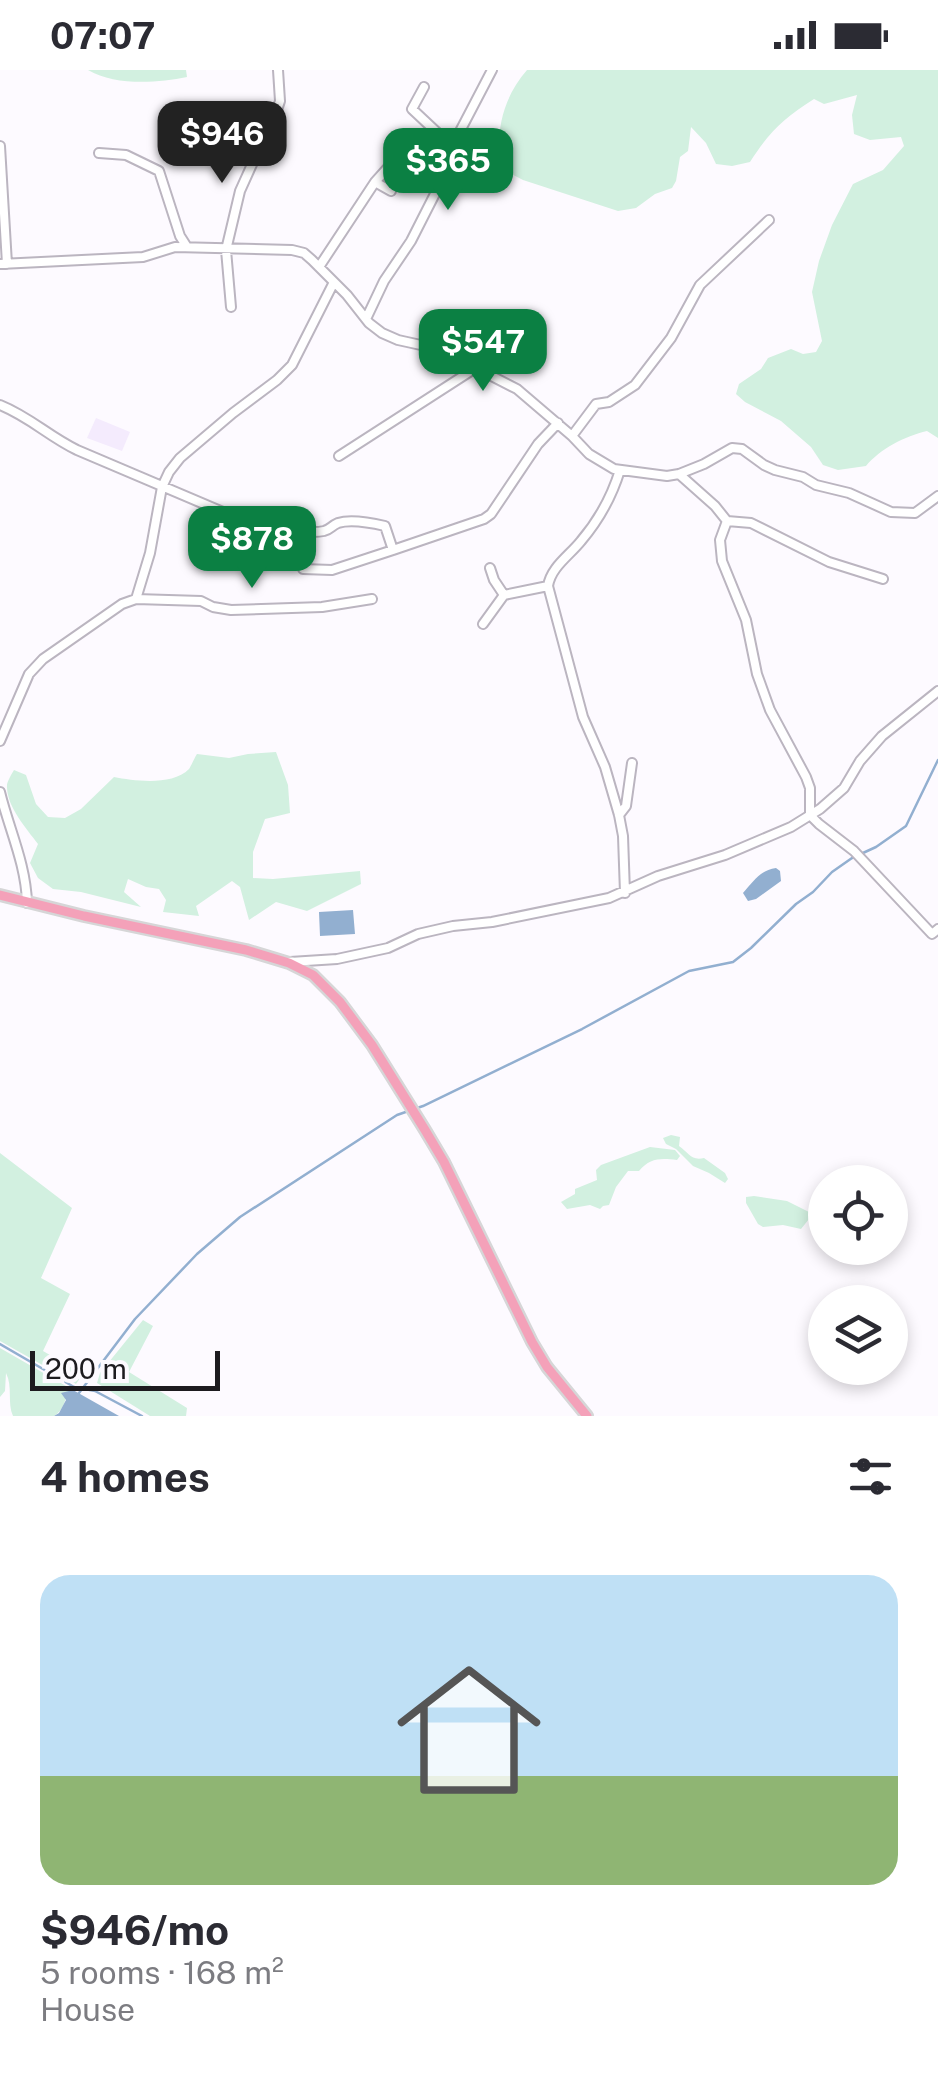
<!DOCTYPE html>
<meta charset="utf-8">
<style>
body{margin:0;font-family:"Public Sans",sans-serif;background:#f2f2f3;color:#2b2b33;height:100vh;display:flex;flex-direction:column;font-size:38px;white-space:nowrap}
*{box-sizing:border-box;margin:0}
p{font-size:32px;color:#7c7c81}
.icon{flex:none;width:55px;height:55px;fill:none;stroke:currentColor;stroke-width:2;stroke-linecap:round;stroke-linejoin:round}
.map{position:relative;height:1346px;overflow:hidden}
.panel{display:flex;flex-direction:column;background:#fff;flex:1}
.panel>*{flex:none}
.buttons{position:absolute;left:808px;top:1095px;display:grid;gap:20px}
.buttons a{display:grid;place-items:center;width:100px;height:100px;border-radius:50%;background:#fff;box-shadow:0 5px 15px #0003;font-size:50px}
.scale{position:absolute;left:30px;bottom:25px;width:190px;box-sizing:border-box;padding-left:10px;border:5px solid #1d1b1f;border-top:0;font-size:28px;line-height:35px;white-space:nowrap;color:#1d1b1f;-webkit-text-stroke:8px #fdfaff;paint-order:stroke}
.price{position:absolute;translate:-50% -85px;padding:0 22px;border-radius:20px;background:#0b8043;color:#fff;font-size:32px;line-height:65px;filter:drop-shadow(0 2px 5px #0008)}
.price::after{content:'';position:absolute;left:50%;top:60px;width:30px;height:22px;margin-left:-15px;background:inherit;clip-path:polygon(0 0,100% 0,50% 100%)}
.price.active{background:#222;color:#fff}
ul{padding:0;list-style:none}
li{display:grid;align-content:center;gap:20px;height:530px;padding:0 40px}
li span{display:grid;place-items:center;height:310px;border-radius:30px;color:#555}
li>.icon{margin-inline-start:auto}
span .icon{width:180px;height:180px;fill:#fffc;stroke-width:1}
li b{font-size:42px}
h2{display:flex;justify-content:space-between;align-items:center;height:120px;padding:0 40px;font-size:42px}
.status{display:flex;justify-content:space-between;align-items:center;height:70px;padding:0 50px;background:#fff;direction:ltr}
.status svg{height:28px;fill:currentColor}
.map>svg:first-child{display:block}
.built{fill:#f4ebfd}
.green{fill:#d2f0e0}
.water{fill:#92afd0}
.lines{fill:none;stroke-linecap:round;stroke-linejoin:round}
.stream{stroke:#92afd0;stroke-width:2.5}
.minor-casing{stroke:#bbb5c0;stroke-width:12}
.major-casing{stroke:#d6d6d7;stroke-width:14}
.minor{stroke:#fff;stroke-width:8}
.major{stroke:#f4a1b9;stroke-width:9}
</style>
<div class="status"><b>07:07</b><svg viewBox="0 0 49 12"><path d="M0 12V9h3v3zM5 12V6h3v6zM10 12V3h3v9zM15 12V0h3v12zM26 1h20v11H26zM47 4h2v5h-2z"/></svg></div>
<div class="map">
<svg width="938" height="1346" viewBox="0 0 938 1346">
<rect width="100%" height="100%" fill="#fdfaff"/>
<path class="built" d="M96 348 130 362 122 381 87 368Z"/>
<path class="green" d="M88 0H186L187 7C157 13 115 16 88 0Z
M527 0H938V368L927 361C905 366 880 379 866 396L838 400 823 395 811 377 781 351 745 332 736 324 739 314 761 299 768 288 791 279 803 284 816 282 822 271 812 222 819 191 832 155 853 114 883 100 904 76 901 67 870 70 854 64 852 45 857 25 824 34 814 29C784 48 769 62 750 92L732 96 716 94 706 73 691 57 688 81 680 87 676 111 672 118 655 124 636 138 618 141 523 110 500 98C496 61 502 29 527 0Z
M276 682 288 715 290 743 265 749 253 782V808L273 809 360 801 361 814 307 841 276 832 249 850 240 817 232 811 196 836 199 846 163 842 166 830 159 819 146 817 128 809 124 822 141 837 81 822 53 819 38 808 30 793 38 774C26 758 6 736 7 715 7 712 12 703 14 700L26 705 36 734 48 747 65 748 81 739 114 707C135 711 172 716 189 699 190 698 196 685 197 684L229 688 248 684Z
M671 1065 680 1067 679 1076C689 1083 691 1091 704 1088L725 1103 728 1109 725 1113 709 1103 693 1096 676 1079 666 1074 663 1068Z
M650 1077 675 1080 680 1086 677 1090C660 1088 650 1088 639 1101H628L616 1117 609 1135 603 1136 600 1139 590 1135 567 1139 561 1132 575 1124V1119L597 1110 596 1100 601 1095Z
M0 1083 72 1138 41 1208 70 1224 43 1281 83 1304 76 1314 0 1271Z
M754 1126 787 1131 813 1144 801 1159 783 1155 763 1157 758 1154 746 1133V1127Z
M143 1250 153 1256 129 1302 187 1338 186 1346H150L97 1313 100 1303Z
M0 1278 73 1320 66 1323C66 1332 62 1341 54 1346H13C7 1333 13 1317 6 1303L5 1321 0 1327Z"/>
<path class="water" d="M776 798 780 801 781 811 756 829 748 831 743 823C753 812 760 800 776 798Z
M353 840 355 864 320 866 319 842Z
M73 1320 119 1346H54L59 1343 66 1330 61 1323Z"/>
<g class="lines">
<path class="stream" d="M0 1274 74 1317 95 1321 142 1346
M79 1323 135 1249 197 1184 240 1147 397 1045 423 1036 582 959 689 901 733 892 751 878 796 834 813 822 832 802 852 788 876 777 906 756 938 690"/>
<g class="minor-casing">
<path id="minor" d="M0 76 7 194
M99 83 126 85 159 101 180 166 187 177
M447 101 457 67 492 0
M375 112 391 121
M0 194 143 187 175 177 292 180 304 183 312 190 347 225 369 253 382 263 398 270 439 279 517 319 572 366 589 384 614 399 667 406 679 404 704 394 732 378 742 379 764 395 775 400 803 407 816 415 849 423 891 442 915 443 938 426
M319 197 375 112 392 93
M231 237 226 180 240 121 254 90 268 67 280 31 278 0
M366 249 384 211 411 171 442 110 446 78 444 69 412 39 424 17
M0 335C30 347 48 366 77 380L230 445C252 451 301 466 324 461 331 459 331 456 338 453 351 449 372 453 385 456L393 480 484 449 491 444 538 374 558 353
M572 366 596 334 609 332 635 315 671 268 700 215 769 150
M339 386 474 299
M620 400C612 426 598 451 581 471 569 486 551 497 548 516L583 647 605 697 619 745 623 766 625 823
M679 404 715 436 727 451 720 470 722 491 746 550 757 604 770 640 806 707 810 718V745L819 754 854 781 932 864 938 859
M727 451 751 453 829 492 883 509
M490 498 494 510 504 525
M303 499 332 500 393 480
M136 529 201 531 213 537 231 540 322 537 372 529
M483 554 504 525 548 516
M0 671 29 604 43 589 122 534 136 529 150 483 162 417 169 402 180 388 233 343 277 310 292 295 334 212
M0 722C9 759 26 794 27 833
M619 745 626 736 632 693
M290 892 337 889 388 878 418 864 453 856 492 852 609 828 658 806 725 785 791 757 820 739 844 718 860 691 882 666 938 621"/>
</g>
<g class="major-casing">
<path id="major" d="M0 825 84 846 246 880 289 893 313 905 340 932 372 975 425 1060 444 1092 532 1272 547 1297 587 1346"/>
</g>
<use href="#minor" class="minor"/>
<use href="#major" class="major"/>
</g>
</svg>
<div class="buttons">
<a><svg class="icon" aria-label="locate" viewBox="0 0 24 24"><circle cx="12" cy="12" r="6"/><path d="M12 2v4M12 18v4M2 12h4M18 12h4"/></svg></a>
<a><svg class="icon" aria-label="layers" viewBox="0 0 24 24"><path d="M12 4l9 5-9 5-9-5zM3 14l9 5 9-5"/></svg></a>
</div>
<div class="scale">200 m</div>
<b class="price active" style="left:222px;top:116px">$946</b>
<b class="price" style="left:448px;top:143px">$365</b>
<b class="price" style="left:483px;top:324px">$547</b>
<b class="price" style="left:252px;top:521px">$878</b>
</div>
<section class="panel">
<h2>4 homes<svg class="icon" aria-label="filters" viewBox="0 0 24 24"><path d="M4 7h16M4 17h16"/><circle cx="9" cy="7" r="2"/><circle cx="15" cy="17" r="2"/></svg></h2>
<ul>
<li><span style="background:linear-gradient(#bfe0f5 65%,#8fb573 0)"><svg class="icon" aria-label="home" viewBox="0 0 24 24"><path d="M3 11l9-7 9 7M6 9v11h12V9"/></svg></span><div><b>$946/mo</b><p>5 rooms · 168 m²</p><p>House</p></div></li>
</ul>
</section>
